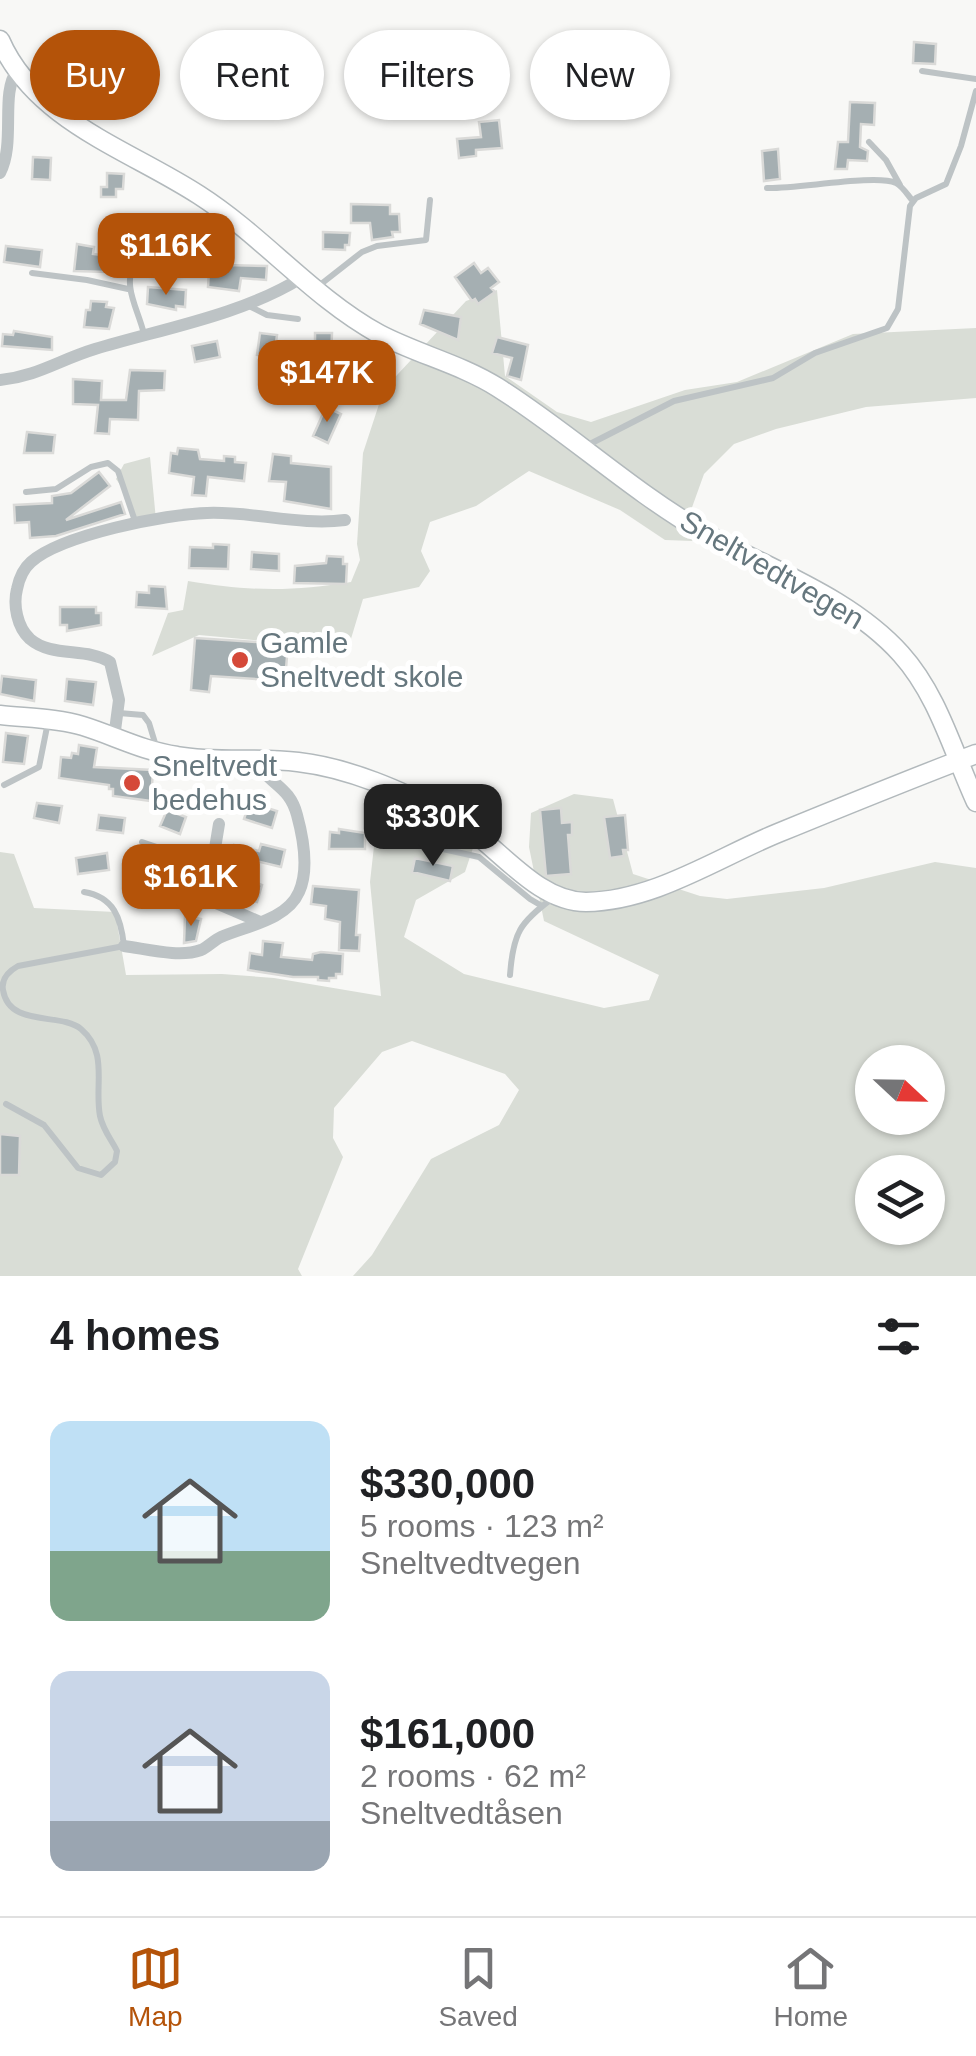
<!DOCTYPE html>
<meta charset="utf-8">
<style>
body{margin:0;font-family:Helvetica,sans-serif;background:#f6f6f6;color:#202124;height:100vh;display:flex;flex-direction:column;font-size:38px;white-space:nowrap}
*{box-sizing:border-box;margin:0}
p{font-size:32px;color:#757577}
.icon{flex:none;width:55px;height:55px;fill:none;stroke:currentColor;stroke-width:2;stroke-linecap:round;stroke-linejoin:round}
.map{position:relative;height:1276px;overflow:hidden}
.panel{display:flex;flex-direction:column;background:#fff;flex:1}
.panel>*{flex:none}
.guide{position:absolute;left:30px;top:30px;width:918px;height:90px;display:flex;gap:20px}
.needle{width:65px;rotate:112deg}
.buttons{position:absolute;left:855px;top:1045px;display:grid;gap:20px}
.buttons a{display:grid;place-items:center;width:90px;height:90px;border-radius:50%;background:#fff;box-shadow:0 2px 8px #0004;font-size:50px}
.price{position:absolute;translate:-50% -85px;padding:0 22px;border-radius:20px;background:#b45309;color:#fff;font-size:32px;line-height:65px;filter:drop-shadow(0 2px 5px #0008)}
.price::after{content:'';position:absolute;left:50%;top:60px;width:30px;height:22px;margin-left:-15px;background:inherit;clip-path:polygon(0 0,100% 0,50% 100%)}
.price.on{background:#222;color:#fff}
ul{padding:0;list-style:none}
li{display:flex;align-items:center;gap:30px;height:250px;padding:0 50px}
li span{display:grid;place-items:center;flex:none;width:280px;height:200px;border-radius:20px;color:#555}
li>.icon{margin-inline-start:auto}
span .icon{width:120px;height:120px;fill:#fffc;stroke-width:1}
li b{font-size:42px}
h2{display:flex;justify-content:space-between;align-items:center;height:120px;padding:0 50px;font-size:42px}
.pill{padding:0 35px;border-radius:45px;background:#fff;box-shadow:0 2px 8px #0004;font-size:35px;line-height:90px}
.pill.on{background:#b45309;color:#fff}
.tab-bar{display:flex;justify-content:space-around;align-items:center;height:140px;border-top:2px solid #e0e0e0;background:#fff;font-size:28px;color:#757577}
.tab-bar a{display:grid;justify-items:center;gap:5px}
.tab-bar .on{color:#b45309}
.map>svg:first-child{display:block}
.green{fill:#d9ddd6;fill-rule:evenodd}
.building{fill:#a5afb2;stroke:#dadad8;stroke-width:2.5}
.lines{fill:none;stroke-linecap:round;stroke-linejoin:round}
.secondary-casing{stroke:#b2b9bc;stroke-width:21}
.lane{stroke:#bdc3c5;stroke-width:6}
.street{stroke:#bdc3c5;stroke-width:12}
.secondary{stroke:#fff;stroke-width:18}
.poi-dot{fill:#d54939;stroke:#fff;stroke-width:4}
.labels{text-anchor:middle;stroke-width:10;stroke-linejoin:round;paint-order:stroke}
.street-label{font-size:30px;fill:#66777e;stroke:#fff}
.poi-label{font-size:30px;fill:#66777e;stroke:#fff;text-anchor:start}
</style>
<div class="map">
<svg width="976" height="1276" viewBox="0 0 976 1276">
<rect width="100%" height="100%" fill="#f8f8f6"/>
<path class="green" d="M497 290 505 376 557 412 591 422 685 390 737 382 853 334 976 328V398L866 407 776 429 734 444 704 474 690 513 693 541 665 540 620 510 529 471 476 506 430 522 421 551 430 571 419 587 363 599 347 652 319 657 286 643 199 635 152 656 168 613 183 610 188 581C247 591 292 592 351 582L360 560 357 544 363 453 384 389 466 301Z
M150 457 156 520 135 525 125 492 116 479 124 464Z
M381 783 475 842 465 872 416 900 404 937 464 974 604 1008 649 1000 659 975 544 921 529 847 531 813 574 794 613 799 633 874 700 896 727 899 824 888 935 862 976 868V1276H353L372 1255 431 1159 499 1125 519 1090 505 1074 412 1041 382 1052 334 1108 333 1138 343 1157 298 1269 302 1276H0V852L14 854 34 908 115 912 126 975 222 974 274 978 381 996 370 882ZM872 1062H928V1118H872ZM872 1172H928V1228H872Z"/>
<path class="building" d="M914 42 936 44 935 64 913 63Z
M850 102 875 103 874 125 861 124 860 147 868 151 867 161 848 160 847 169H835L838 142H848Z
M499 120 502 148 476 150V156L459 158 457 139 481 137 479 122Z
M778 149 780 179 764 181 762 151Z
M33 157 51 158 50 180 32 179Z
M107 173 124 174 123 189H116V197H101V187H107Z
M351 204 390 205V214H399L400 232H392L393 237 372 240 370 223H351Z
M137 231 176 236 173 254 158 249H135Z
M323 232 350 233 349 245H345V250L323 249Z
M77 244 94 247 93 254 110 256 108 272 74 271Z
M6 246 42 250 40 267 4 262Z
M474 263 481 273 488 268 499 282 491 288 495 292 478 304 475 299 472 301 455 277Z
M225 265 267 266 266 280 241 278 239 291 208 287 209 271 224 272Z
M148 287 186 290 185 307 176 306V310L147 304Z
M91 301 107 302 106 307 114 308 109 329 84 327 86 310H90Z
M424 310 461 317 458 340 420 324Z
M14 331 52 337V350L2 346 3 334 13 335Z
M260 333 277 335 274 357 257 355Z
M315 333H332L331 357H315Z
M497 337 528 345 521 380 507 376 512 358 492 353Z
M217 341 220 357 195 362 192 346Z
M130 370 165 371 164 390 139 391 138 420 110 419 109 434 95 433 98 405 73 404V379L102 381 101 400H126Z
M326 407 341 414 328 443 313 436Z
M27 432 55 435 53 453H24Z
M178 448 198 450 200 459 224 461V456L235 457V462L246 463 244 481 208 477 206 496 192 495 194 477 169 473 171 453 177 454Z
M273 454 291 456V463L331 467V509L284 501 286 482 269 481Z
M99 472 110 486 66 520 121 502 125 514 56 536 30 538 29 522 15 523 14 505 52 503V496L71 493Z
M213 544 229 545 228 569 189 568 190 547 213 548Z
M252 552 279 554V571L251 569Z
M327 556 343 557V564H347L346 584 294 583 295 566 326 563Z
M149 586 165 587 167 609 136 607 137 592 149 593Z
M60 607H96V613H101V625L67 631V625H60Z
M195 638 288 644 285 681 211 676 209 692 191 690Z
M2 676 36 680 34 701 0 694Z
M67 679 96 682 93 705 65 701Z
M6 733 28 736 24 764 3 762Z
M79 745 97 748 94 767 153 770 151 801 113 796V789H109V785L59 778 61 757 71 758 72 753 78 754Z
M252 795 266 799 264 807 277 811 272 828 244 819Z
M37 803 62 806 59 823 34 818Z
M561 808 562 823 572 822V835H568L571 874 546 876 540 810Z
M167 810 186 817 180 834 160 826Z
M99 815 125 818 123 833 97 830Z
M625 815 628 850H623L624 856 610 858 604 817Z
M339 829 365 833V849H329L330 832 339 833Z
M261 844 285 850 281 867 244 858 240 876 262 885 257 902 233 895 235 887 227 885 234 859 230 858 234 845 259 851Z
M107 853 109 870 78 874 76 858Z
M415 858 453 866 450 881 412 872Z
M135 862 163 870 158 889 130 881Z
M313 886 359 890 356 935H360L359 951 339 950 340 922 325 919 326 906 311 904Z
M185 916 201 919 196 941 184 943Z
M263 941 283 943 281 957 312 960 313 954 321 952 343 954 342 974H336V978H329V981L318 980V977H293L248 970 250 953 262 955Z
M0 1134 20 1136 19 1175H0Z"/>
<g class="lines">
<g class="secondary-casing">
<path id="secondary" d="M0 40C35 121 130 150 199 195 263 236 312 297 379 334 417 354 460 364 497 387 567 431 629 489 701 531 767 569 849 596 901 654 938 695 953 752 976 802
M0 715C27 718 57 718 83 726 115 736 143 751 177 756 217 763 258 757 298 762 350 768 401 791 448 815 494 839 533 902 586 902 654 901 717 858 778 833 844 806 910 779 976 754"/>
</g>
<path class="lane" d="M922 71 976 79
M869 142 886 160 900 185
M767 188C797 189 876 174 896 183 903 187 907 194 912 200
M32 273 87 280 128 289
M316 288 362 252 377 246 426 240 430 200
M245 304 267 315 298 319
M144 334C137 306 122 287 135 259L158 256
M586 446 674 401 773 378 815 353 887 328 898 309 910 206 916 198 946 184 961 146 976 91
M26 492 56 489 91 467 108 463 118 471 135 521
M119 713 143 715 149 723 156 746
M4 785 39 767 48 722
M142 842 210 865
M434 847 479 857 530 899 542 906
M510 975C513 933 520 922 553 898
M6 1104 44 1125 78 1168 101 1175 115 1162 117 1151C111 1139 103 1130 100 1116 94 1085 109 1053 81 1029 61 1012 9 1028 3 990 1 979 9 971 18 966L124 946C121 918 114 897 84 892"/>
<path class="street" d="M0 173C16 143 0 93 17 71
M0 380C38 376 59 360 95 349 161 329 242 315 301 278
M114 738 119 700 110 662C86 647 52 658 30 639 17 627 13 605 17 589 19 579 23 569 31 562 61 535 166 514 207 513 252 511 300 526 345 520
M219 824 208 891 216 903 260 922
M124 946C147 949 179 958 201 950 208 947 214 940 221 937 246 926 287 920 299 892 309 870 303 837 297 815 289 784 267 785 258 761"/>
<use href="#secondary" class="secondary"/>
</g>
<g class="poi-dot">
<circle cx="240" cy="660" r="10"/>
<circle cx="132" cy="783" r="10"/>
</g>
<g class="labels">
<g class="street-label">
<text transform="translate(772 570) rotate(30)" y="10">Sneltvedtvegen</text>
</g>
<g class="poi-label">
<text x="260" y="653">Gamle<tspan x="260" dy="34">Sneltvedt skole</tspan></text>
<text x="152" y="776">Sneltvedt<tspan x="152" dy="34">bedehus</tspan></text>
</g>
</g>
</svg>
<div class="buttons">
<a><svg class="needle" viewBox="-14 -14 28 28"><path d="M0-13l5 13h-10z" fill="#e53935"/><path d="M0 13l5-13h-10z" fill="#757577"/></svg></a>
<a><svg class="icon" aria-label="layers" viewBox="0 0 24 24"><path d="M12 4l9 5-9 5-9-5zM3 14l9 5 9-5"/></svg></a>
</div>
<b class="price" style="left:166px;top:298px">$116K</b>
<b class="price" style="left:327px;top:425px">$147K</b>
<b class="price on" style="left:433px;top:869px">$330K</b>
<b class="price" style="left:191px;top:929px">$161K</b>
<div class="guide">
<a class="pill on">Buy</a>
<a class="pill">Rent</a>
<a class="pill">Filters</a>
<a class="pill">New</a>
</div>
</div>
<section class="panel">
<h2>4 homes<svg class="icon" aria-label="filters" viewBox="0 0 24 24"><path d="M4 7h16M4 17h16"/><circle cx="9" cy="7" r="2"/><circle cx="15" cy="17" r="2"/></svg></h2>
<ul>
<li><span style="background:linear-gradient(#bfe0f5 65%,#7fa58c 0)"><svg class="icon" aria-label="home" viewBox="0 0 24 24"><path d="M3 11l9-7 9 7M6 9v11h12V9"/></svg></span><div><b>$330,000</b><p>5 rooms · 123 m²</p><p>Sneltvedtvegen</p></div></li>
<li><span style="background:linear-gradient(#c9d6e8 75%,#9aa5b1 0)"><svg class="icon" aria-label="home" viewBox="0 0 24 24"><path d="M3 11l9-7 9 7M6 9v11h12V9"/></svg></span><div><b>$161,000</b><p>2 rooms · 62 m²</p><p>Sneltvedtåsen</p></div></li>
</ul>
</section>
<nav class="tab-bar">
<a class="on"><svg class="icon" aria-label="map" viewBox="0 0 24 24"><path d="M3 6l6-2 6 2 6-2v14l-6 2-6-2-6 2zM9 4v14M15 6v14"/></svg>Map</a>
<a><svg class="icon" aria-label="saved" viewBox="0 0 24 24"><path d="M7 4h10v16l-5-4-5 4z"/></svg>Saved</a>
<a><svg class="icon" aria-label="home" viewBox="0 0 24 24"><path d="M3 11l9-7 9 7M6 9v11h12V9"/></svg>Home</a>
</nav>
